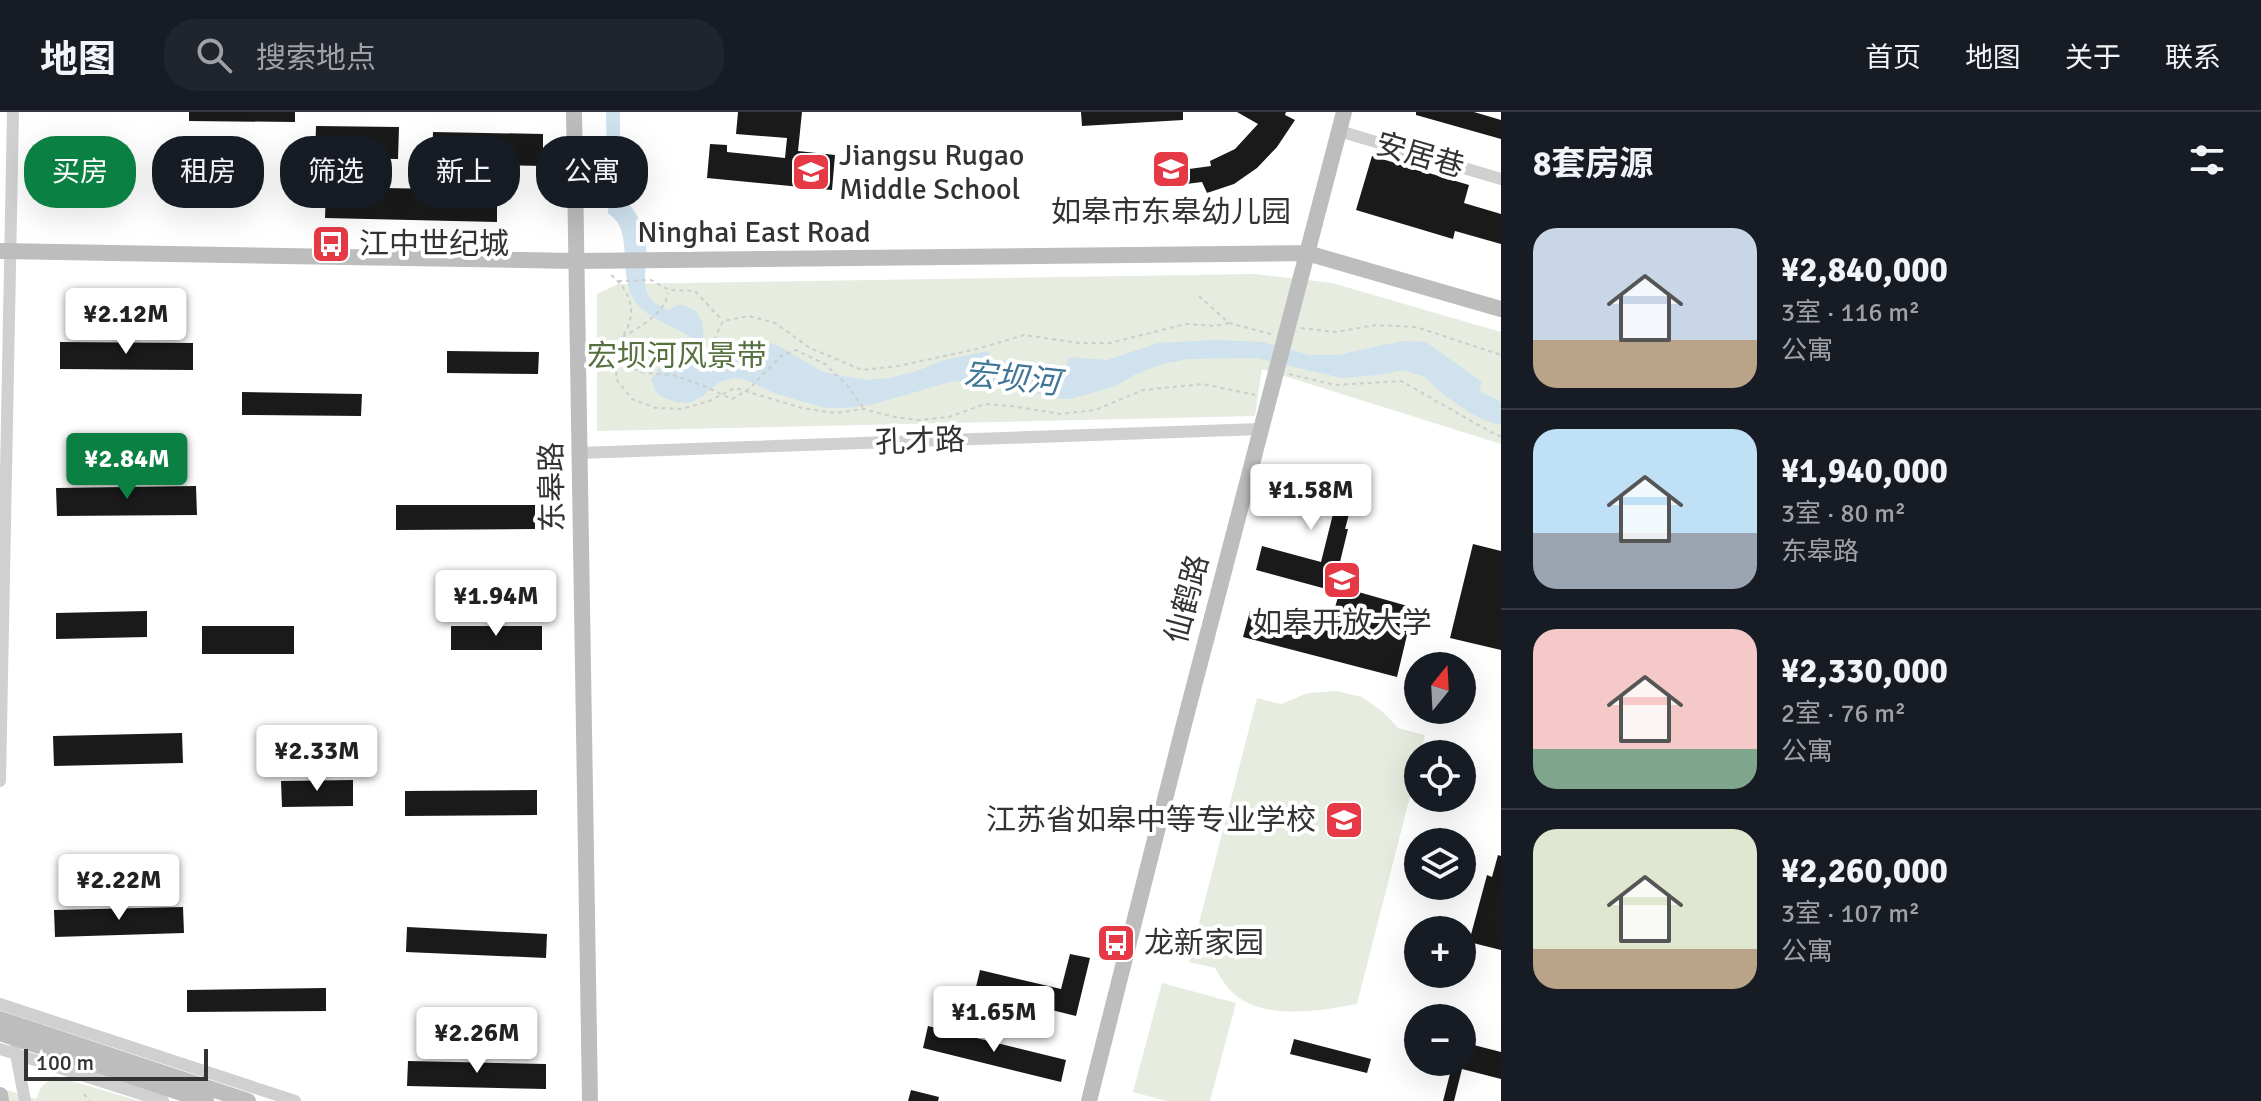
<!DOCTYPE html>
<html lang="zh">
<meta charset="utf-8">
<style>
body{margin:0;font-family:Signika,"Noto Sans SC",sans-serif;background:#20242c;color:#f1f3f6;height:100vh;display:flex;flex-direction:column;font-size:30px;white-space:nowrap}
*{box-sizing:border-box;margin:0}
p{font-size:26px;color:#9ea1a6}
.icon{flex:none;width:44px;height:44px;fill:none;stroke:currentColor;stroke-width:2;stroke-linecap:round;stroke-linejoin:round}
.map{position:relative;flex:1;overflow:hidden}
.side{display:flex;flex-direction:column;background:#171b24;width:760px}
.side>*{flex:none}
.guide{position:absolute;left:24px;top:24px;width:760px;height:72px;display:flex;gap:16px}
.needle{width:52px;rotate:18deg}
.controls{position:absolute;left:1404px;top:540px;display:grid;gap:16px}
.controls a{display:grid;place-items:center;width:72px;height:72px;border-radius:50%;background:#171b24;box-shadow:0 8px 32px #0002;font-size:40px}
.scale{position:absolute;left:24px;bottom:20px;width:184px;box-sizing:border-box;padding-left:8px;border:4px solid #333;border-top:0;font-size:22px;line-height:28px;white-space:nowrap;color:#333;-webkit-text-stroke:6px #fff;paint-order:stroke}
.price{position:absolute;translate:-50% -68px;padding:0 18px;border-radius:8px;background:#fff;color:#222;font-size:26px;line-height:52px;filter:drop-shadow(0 2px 4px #0008)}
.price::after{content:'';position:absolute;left:50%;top:48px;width:24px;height:18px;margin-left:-12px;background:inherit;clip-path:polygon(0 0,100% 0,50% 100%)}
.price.on{background:#0b8043;color:#fff}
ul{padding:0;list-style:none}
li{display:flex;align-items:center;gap:24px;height:200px;padding:0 32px}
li+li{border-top:2px solid #363941}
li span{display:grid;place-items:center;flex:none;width:224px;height:160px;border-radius:24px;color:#555}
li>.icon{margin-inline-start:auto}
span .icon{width:96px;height:96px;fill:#fffc;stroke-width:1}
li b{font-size:34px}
h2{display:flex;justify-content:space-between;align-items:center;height:96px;padding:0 32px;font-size:34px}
.chip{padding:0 28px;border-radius:32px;background:#171b24;box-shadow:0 8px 32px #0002;font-size:28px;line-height:72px}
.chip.on{background:#0b8043;color:#fff}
header{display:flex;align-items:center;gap:48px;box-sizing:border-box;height:112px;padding:0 40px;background:#171b24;border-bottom:2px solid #363941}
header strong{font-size:38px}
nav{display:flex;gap:44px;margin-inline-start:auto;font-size:28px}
.search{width:560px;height:72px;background:#20242c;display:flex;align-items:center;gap:20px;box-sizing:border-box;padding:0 28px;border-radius:32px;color:#9ea1a6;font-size:30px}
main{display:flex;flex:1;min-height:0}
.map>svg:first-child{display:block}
.green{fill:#e6ecdf}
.water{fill:#cfe2ee}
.building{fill:#1a1a1a}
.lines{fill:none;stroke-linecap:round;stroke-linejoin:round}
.path{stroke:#cdcdcd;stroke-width:2;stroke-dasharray:4 4;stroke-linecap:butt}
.street{stroke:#d0d0d0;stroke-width:12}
.secondary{stroke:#bdbdbd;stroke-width:16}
.path-bridge{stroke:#cdcdcd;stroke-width:2;stroke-dasharray:4 4;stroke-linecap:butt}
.labels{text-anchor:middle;stroke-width:8;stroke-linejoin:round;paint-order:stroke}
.poi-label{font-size:30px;fill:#333;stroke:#fff;text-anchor:start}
.street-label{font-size:30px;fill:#333;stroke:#fff}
.park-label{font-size:30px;fill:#56703f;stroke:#fff}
.water-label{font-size:32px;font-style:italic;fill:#3f7597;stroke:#fff}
</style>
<header>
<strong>地图</strong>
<div class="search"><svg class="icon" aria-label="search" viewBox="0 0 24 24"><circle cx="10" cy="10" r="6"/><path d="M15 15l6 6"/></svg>搜索地点</div>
<nav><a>首页</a><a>地图</a><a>关于</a><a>联系</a></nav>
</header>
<main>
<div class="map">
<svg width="1501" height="989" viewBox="0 0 1501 989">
<rect width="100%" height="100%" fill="#fff"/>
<path class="green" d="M1254 162 1332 171 1501 220V332L1262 257 1255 304 597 319V182L618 172Z
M1337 579 1362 585 1383 600 1398 616 1425 623 1421 642H1418V653L1357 892C1320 899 1258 910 1229 877 1224 871 1219 863 1215 856L1189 850 1257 586 1281 592 1308 581Z
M1162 871 1236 891 1210 989H1166L1133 980Z
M54 964 140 989H0V976L36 987 41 975Z"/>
<path class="water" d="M606 0H620V82C635 98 643 109 646 132 650 160 632 182 667 198L678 193C705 196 704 214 703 236L715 242 750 230H764L777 233 823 260 866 268 888 266 911 261 945 248 988 239 992 250 1009 248 1067 253 1069 245 1107 248 1158 231 1218 228 1262 230 1310 243H1338L1402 229 1426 230 1482 270 1479 279 1501 290V313L1492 311 1472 302 1444 283 1425 265 1403 258 1377 263 1342 266 1256 246 1188 247 1162 252 1134 263 1116 274 1071 287 1052 286 1008 273 971 268 950 270 874 292 848 296H828L807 291 774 281 744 267 734 266 719 270 703 284 690 291 676 290 664 286 656 280 651 268 662 253 677 252 689 244 691 226C676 214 656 210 642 197 618 176 630 140 620 115 618 109 612 105 608 101Z"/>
<path class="building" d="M189 0H295V10L189 9Z
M738 0H802L798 39 835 43 832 78 707 66 710 32 727 33V40L785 46 787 26 736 22Z
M1081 0H1183V8L1082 14Z
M1237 0H1286L1285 3 1295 8 1277 35 1257 56 1234 72 1207 81 1202 70 1162 75 1160 61 1211 54 1210 49 1235 37 1258 12Z
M1416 0H1474L1501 8V27L1416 3Z
M316 14 399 15 398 47 315 46Z
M433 20 543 22V54L432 52Z
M1372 44 1469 73 1464 91 1501 102V132L1455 119 1453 127 1356 98Z
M326 75 497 78V110L325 106Z
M60 230 193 231V258L60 257Z
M447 239 539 240 538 262 447 261Z
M242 280 362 282 361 304 242 303Z
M1282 361 1355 380 1345 417H1348L1340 450H1337L1330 478 1256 458 1262 434 1321 450 1333 402 1275 386Z
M196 374 197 403 57 404 56 376Z
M396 393H535V417L396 418Z
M1473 432 1501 439V538L1450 526Z
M1341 475 1418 497 1410 524 1407 523 1397 565 1243 525 1250 499 1328 519Z
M147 499V525L56 527V501Z
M202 514H294V542H202Z
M451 514H542V538H451Z
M182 621 183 651 54 654 53 624Z
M353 668V694L282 695 281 669Z
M537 678V703L405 704V679Z
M1498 743 1501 744V838L1469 830 1487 763 1492 765Z
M183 795 184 821 55 825 54 798Z
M407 815 547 822 546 846 406 840Z
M1070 842 1090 846 1076 904 975 879 980 858 1061 877Z
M326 876V899L187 900V878Z
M928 914 1066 948 1061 970 923 936Z
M1294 927 1371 947 1367 961 1290 942Z
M1462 930 1501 940V967L1462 957 1454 989H1443L1453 950H1462Z
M408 949 546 952V977L407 974Z
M911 978 939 985 938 989H908Z"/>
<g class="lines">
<path class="path" d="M611 163C632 180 638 203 622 225
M618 169 651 168 669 178 695 179 722 208
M1199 184 1229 211 1271 222
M1229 211 1215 214 1186 212 1110 231H1079L1024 223 977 237 898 254 862 258 810 236 775 211 749 204 723 209 712 232 682 239H642L617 245 616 267 632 287 656 296 682 297 709 289 735 276 802 296 835 301 864 297 895 305 919 308 949 305 985 292 1011 294 1061 302 1095 298 1143 278 1203 272 1255 283
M1301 216 1336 220 1376 213 1416 215 1501 243
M623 225C640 215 665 201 668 181
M1289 262 1335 273 1401 269 1496 323 1501 324
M84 982 90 989"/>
<path class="street" d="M1339 19 1501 67
M579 341 1261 317
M0 669 13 0
M0 892 295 989
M0 937 163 989
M15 937 25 989"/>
<path class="secondary" d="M574 0 590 989
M0 139 576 149 1307 141 1501 197
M0 907 248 989
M0 921 206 989
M0 983 1 989
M1089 989 1183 616 1344 0"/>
<path class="path-bridge" d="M622 225 618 238 624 253 644 261 673 263 702 273 732 287 749 277 781 244 796 238 825 252 847 273 864 297"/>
</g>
<defs>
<g id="school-square" transform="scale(2)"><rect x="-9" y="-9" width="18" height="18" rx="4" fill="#e63946" stroke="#fff"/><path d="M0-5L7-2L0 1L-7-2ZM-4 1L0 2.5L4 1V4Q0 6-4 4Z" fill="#fff"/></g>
<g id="bus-square" transform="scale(2)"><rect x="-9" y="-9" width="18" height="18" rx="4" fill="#e63946" stroke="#fff"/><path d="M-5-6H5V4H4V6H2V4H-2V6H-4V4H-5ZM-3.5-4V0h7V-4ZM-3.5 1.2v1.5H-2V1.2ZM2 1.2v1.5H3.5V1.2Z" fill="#fff"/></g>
</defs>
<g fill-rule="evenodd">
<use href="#school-square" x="1171" y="57"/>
<use href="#school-square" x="811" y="60"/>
<use href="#bus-square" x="331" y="132"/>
<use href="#school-square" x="1342" y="468"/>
<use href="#school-square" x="1344" y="708"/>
<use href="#bus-square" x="1116" y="831"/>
</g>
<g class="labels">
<g class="poi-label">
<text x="839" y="53">Jiangsu Rugao<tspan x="839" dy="34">Middle School</tspan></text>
<text x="1171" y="110" text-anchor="middle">如皋市东皋幼儿园</text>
<text x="359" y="142">江中世纪城</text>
<text x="1342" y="521" text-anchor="middle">如皋开放大学</text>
<text x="1316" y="718" text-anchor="end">江苏省如皋中等专业学校</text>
<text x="1144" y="841">龙新家园</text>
</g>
<g class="street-label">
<text transform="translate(1420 43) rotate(16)" y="10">安居巷</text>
<text x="754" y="130">Ninghai East Road</text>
<text transform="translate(920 329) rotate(-2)" y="10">孔才路</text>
<text transform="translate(552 375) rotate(-91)" y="10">东皋路</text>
<text transform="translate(1187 487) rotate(-75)" y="10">仙鹤路</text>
</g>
<g class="park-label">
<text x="677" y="254">宏坝河风景带</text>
</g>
<g class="water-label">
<text transform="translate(1012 266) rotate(6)" y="11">宏坝河</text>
</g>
</g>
</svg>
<div class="controls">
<a><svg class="needle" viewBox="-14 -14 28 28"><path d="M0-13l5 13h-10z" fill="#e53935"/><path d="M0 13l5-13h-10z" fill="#9ea1a6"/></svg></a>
<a><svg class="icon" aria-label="locate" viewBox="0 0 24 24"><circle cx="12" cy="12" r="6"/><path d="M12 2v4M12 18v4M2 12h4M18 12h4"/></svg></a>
<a><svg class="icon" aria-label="layers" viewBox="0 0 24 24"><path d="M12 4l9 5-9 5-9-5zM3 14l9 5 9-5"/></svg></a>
<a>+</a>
<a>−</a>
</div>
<div class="scale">100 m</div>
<b class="price" style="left:126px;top:244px">¥2.12M</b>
<b class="price on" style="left:127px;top:389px">¥2.84M</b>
<b class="price" style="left:1311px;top:420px">¥1.58M</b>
<b class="price" style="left:496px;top:526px">¥1.94M</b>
<b class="price" style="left:317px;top:681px">¥2.33M</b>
<b class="price" style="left:119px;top:810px">¥2.22M</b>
<b class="price" style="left:994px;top:942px">¥1.65M</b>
<b class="price" style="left:477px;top:963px">¥2.26M</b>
<div class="guide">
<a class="chip on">买房</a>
<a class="chip">租房</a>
<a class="chip">筛选</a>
<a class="chip">新上</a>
<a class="chip">公寓</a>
</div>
</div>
<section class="side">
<h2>8套房源<svg class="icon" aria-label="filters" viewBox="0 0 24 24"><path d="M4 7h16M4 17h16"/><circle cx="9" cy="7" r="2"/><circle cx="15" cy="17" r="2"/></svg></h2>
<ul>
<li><span style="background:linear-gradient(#c9d6e8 70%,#b9a48a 0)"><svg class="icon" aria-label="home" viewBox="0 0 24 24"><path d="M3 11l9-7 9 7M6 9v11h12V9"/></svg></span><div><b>¥2,840,000</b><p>3室 · 116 m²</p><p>公寓</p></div></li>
<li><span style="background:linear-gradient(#bfe0f5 65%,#9aa5b1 0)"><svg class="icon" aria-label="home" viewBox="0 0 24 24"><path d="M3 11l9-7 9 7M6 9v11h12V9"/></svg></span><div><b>¥1,940,000</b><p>3室 · 80 m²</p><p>东皋路</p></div></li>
<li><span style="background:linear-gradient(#f6c9c9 75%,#7fa58c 0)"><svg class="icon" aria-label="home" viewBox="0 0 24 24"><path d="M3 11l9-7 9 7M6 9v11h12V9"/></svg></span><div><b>¥2,330,000</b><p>2室 · 76 m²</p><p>公寓</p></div></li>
<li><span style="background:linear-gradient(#dfe7d0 75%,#b9a48a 0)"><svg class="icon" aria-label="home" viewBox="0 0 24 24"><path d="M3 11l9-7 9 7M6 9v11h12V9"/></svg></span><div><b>¥2,260,000</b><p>3室 · 107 m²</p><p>公寓</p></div></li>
</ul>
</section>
</main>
